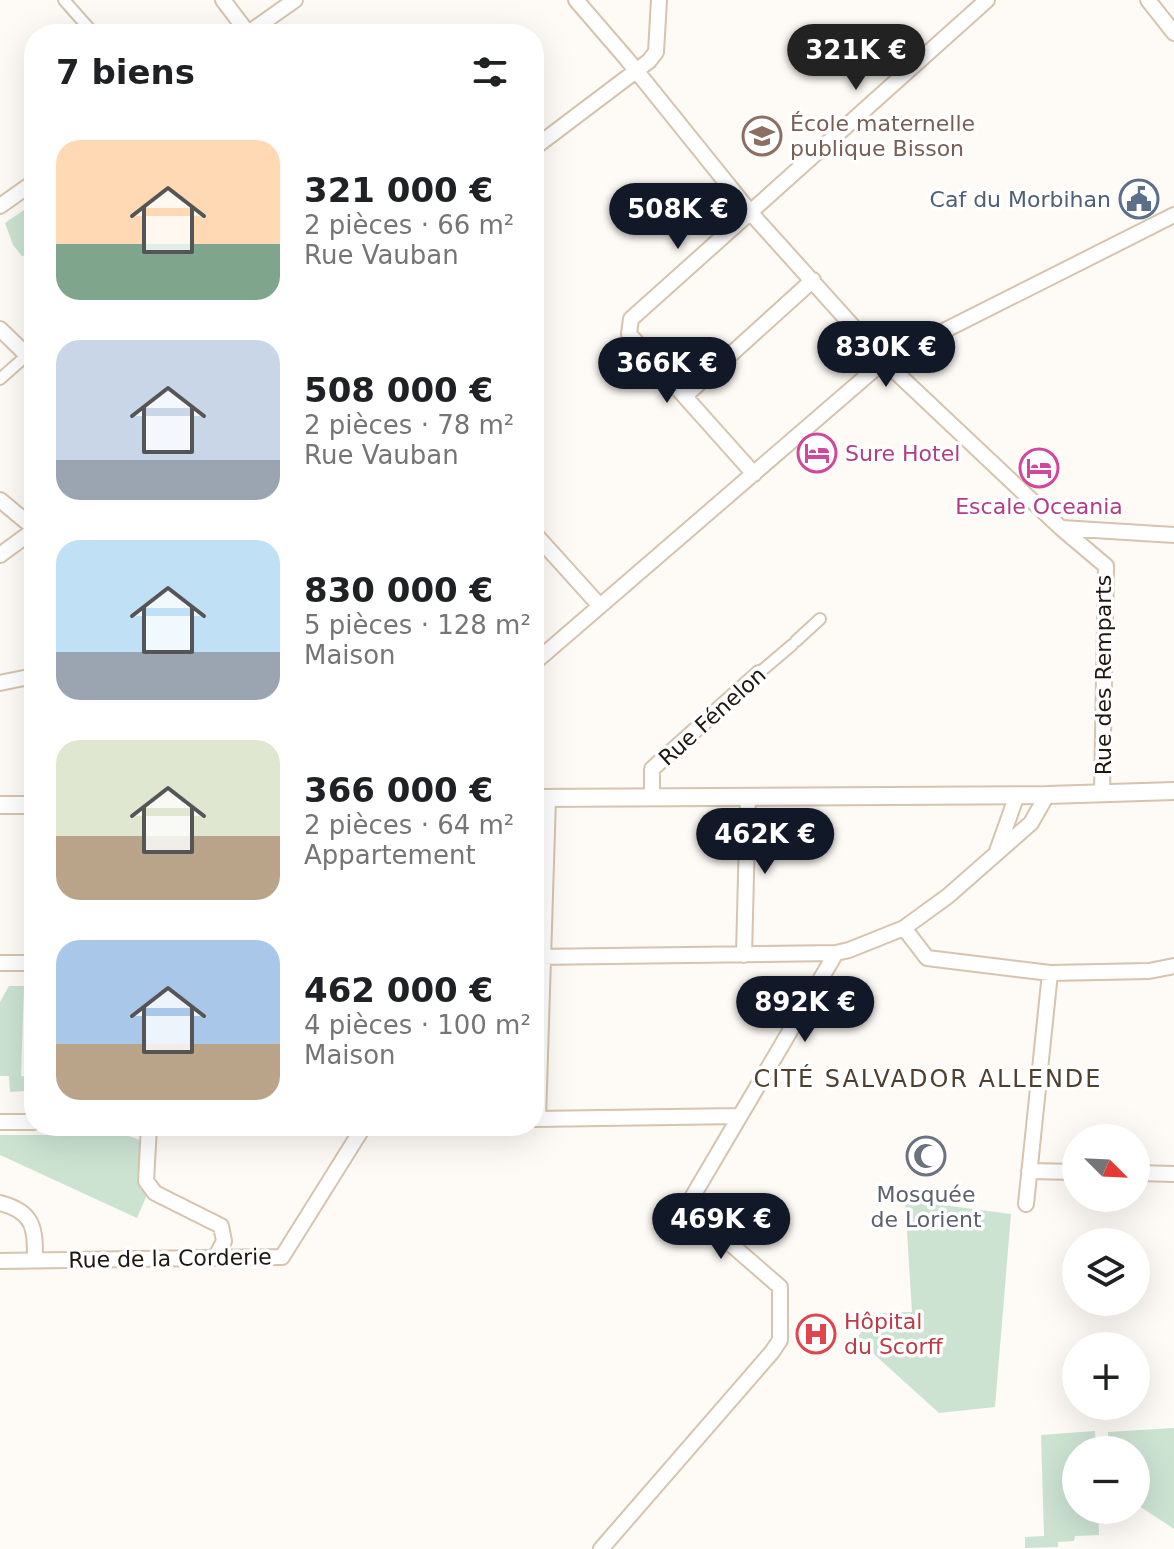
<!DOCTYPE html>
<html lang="fr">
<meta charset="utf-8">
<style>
body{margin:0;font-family:"DejaVu Sans",sans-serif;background:#f2f2f2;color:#202124;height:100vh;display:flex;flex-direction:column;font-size:30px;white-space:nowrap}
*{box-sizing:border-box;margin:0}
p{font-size:26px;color:#757577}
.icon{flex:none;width:44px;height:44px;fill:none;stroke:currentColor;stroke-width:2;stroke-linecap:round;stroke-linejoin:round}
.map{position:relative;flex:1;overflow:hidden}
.drawer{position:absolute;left:24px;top:24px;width:520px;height:1112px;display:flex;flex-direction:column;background:#fff;border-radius:32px;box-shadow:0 8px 32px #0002}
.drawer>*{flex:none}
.needle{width:52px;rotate:114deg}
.fabs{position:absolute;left:1062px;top:1124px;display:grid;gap:16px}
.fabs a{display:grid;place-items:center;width:88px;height:88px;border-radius:50%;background:#fff;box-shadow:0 8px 32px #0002;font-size:40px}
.price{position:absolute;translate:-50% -68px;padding:0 18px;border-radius:28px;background:#111827;color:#fff;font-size:26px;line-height:52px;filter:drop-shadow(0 2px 4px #0008)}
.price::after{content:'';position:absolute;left:50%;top:48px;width:24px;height:18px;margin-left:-12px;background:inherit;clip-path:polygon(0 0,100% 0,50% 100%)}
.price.selected{background:#222;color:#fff}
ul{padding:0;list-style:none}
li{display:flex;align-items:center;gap:24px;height:200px;padding:0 32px}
li span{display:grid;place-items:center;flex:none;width:224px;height:160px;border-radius:24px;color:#555}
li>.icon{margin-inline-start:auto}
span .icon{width:96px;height:96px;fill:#fffc;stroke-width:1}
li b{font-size:34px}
h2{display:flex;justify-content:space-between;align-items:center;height:96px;padding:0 32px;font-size:34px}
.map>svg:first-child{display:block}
.green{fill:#cce3d2}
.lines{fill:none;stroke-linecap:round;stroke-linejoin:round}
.pedestrian-casing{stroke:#d6c4ae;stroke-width:14}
.minor-casing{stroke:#d6c4ae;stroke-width:18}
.tertiary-casing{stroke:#d6c4ae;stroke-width:20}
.pedestrian{stroke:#fff;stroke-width:10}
.minor{stroke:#fff;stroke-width:14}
.tertiary{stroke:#fff;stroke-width:16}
.labels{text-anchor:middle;stroke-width:7;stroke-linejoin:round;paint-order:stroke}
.education-label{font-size:22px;fill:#785e54;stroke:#fff;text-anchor:start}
.service-label{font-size:22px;fill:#4e5e75;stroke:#fff;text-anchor:end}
.hotel-label{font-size:22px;fill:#b23c85;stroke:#fff;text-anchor:start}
.street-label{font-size:22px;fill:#1f1810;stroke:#fff}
.worship-label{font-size:22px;fill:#5b616d;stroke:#fff}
.health-label{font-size:22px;fill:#be3a42;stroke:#fff;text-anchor:start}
.neighbourhood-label{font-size:24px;letter-spacing:2px;fill:#4f402e;stroke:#fff}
</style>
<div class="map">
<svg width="1174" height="1549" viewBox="0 0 1174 1549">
<rect width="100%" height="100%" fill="#fefaf5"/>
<path class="green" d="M34 203V254L22 256 13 245 5 223Z
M9 986H24L21 1076 27 1077 25 1091 10 1092 9 1076H0V1002Z
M0 1135H125L138 1139 143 1145 140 1186 147 1195 137 1218 0 1155Z
M905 1200 1011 1214 995 1407 939 1413 856 1338 880 1313 912 1312Z
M1174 1428V1529L1136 1504V1450H1108V1432Z
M1095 1431 1096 1450H1076V1510H1098L1099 1535 1075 1536 1074 1541 1058 1542V1547L1025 1548V1537L1044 1536 1041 1435Z"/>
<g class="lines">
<g class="pedestrian-casing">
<path id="pedestrian" d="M64 0 94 34
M0 379 34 349
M796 641 820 619
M759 673 792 645"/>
</g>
<g class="minor-casing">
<path id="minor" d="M223 0 248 33
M576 0 626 58 750 212 884 361 1061 528 1106 566 1102 793
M1148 0 1174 33
M247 34 295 0
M534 148 649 61 656 52 659 0
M0 206 34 182
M0 329 34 362
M685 396 813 280
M754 474 629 334 631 319 987 0
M0 500 34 528
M1062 528 1174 535
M534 533 600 606
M0 555 34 530
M534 663 884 361 1174 215
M0 683 34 676
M652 797V769L759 673
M997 851 1017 795
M904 928 927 958 1050 973 1149 971 1174 966
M744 955 748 796
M534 957 836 953 849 950 904 928 948 896 1031 823 1047 795
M0 963H34
M534 1119 740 1116
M538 1119 548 798
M0 1122H34
M149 1126 146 1181 155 1193 221 1226 224 1241 215 1258
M1029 1171 1076 1172
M1136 1173 1174 1174
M0 1203C35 1212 35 1229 35 1260
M1026 1204 1050 973
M0 1261 282 1257 364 1126
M601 1549 772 1352 780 1340V1287L687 1206 836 953"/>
</g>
<g class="tertiary-casing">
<path id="tertiary" d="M534 798 1047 795 1174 791
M0 805H34"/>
</g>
<use href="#pedestrian" class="pedestrian"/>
<use href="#minor" class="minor"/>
<use href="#tertiary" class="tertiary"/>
</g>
<defs>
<g id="school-ring" transform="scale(2)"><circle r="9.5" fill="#fff" stroke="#8d6e63" stroke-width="1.5"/><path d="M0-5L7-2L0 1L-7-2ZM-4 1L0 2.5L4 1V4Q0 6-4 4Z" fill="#8d6e63"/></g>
<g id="civic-ring" transform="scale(2)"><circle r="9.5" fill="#fff" stroke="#5c6f8a" stroke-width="1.5"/><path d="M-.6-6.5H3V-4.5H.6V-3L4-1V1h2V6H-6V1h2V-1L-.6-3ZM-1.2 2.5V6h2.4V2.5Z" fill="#5c6f8a"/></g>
<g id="hotel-ring" transform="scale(2)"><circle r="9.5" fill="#fff" stroke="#d1479c" stroke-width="1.5"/><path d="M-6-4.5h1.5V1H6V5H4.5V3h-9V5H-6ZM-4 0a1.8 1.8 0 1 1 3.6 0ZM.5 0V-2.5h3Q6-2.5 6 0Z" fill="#d1479c"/></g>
<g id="mosque-ring" transform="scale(2)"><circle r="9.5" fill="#fff" stroke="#6b7280" stroke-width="1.5"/><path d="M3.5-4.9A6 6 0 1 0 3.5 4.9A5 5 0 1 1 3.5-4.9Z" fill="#6b7280"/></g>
<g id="hospital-ring" transform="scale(2)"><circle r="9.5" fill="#fff" stroke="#e0444e" stroke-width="1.5"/><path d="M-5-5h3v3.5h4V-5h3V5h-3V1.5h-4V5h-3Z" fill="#e0444e"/></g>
</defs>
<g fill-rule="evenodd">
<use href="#school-ring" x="762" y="136"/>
<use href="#civic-ring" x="1139" y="199"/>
<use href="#hotel-ring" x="817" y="453"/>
<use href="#hotel-ring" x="1039" y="468"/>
<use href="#mosque-ring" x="926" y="1156"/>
<use href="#hospital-ring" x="816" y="1334"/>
</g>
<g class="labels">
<g class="education-label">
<text x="790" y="131">École maternelle<tspan x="790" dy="25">publique Bisson</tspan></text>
</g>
<g class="service-label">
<text x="1111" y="207">Caf du Morbihan</text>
</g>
<g class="hotel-label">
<text x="845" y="461">Sure Hotel</text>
<text x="1039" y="514" text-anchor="middle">Escale Oceania</text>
</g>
<g class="street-label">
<text transform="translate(1103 675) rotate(-90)" y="8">Rue des Remparts</text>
<text transform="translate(712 716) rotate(-42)" y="8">Rue Fénelon</text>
<text transform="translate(170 1258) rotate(-1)" y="8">Rue de la Corderie</text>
</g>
<g class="worship-label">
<text x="926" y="1202">Mosquée<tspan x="926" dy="25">de Lorient</tspan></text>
</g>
<g class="health-label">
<text x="844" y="1329">Hôpital<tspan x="844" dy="25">du Scorff</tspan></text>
</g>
<g class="neighbourhood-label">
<text x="928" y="1087">CITÉ SALVADOR ALLENDE</text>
</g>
</g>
</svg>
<div class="fabs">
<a><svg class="needle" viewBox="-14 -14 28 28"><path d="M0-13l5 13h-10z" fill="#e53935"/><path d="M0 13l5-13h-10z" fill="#757577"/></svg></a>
<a><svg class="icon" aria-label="layers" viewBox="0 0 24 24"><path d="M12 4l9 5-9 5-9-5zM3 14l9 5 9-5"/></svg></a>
<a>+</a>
<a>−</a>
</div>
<b class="price selected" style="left:856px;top:92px">321K €</b>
<b class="price" style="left:678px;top:251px">508K €</b>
<b class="price" style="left:886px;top:389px">830K €</b>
<b class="price" style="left:667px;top:405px">366K €</b>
<b class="price" style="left:765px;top:876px">462K €</b>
<b class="price" style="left:805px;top:1044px">892K €</b>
<b class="price" style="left:721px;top:1261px">469K €</b>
<section class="drawer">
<h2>7 biens<svg class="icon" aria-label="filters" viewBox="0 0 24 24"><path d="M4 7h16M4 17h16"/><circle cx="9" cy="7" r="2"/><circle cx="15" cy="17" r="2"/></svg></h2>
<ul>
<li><span style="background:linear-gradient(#ffd9b3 65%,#7fa58c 0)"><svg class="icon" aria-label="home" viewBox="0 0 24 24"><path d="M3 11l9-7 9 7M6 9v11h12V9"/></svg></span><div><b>321 000 €</b><p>2 pièces · 66 m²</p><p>Rue Vauban</p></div></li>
<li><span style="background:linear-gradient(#c9d6e8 75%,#9aa5b1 0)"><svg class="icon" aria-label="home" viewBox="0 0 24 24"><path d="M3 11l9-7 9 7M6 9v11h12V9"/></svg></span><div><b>508 000 €</b><p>2 pièces · 78 m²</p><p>Rue Vauban</p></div></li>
<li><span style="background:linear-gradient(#bfe0f5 70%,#9aa5b1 0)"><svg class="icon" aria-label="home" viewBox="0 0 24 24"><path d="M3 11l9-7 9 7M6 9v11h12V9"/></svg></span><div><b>830 000 €</b><p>5 pièces · 128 m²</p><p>Maison</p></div></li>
<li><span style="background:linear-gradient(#dfe7d0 60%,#b9a48a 0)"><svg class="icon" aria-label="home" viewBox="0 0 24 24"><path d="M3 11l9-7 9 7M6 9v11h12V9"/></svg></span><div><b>366 000 €</b><p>2 pièces · 64 m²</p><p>Appartement</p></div></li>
<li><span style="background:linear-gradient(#a9c7e8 65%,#b9a48a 0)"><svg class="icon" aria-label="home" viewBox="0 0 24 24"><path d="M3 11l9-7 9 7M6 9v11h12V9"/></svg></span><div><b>462 000 €</b><p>4 pièces · 100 m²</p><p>Maison</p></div></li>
</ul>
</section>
</div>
